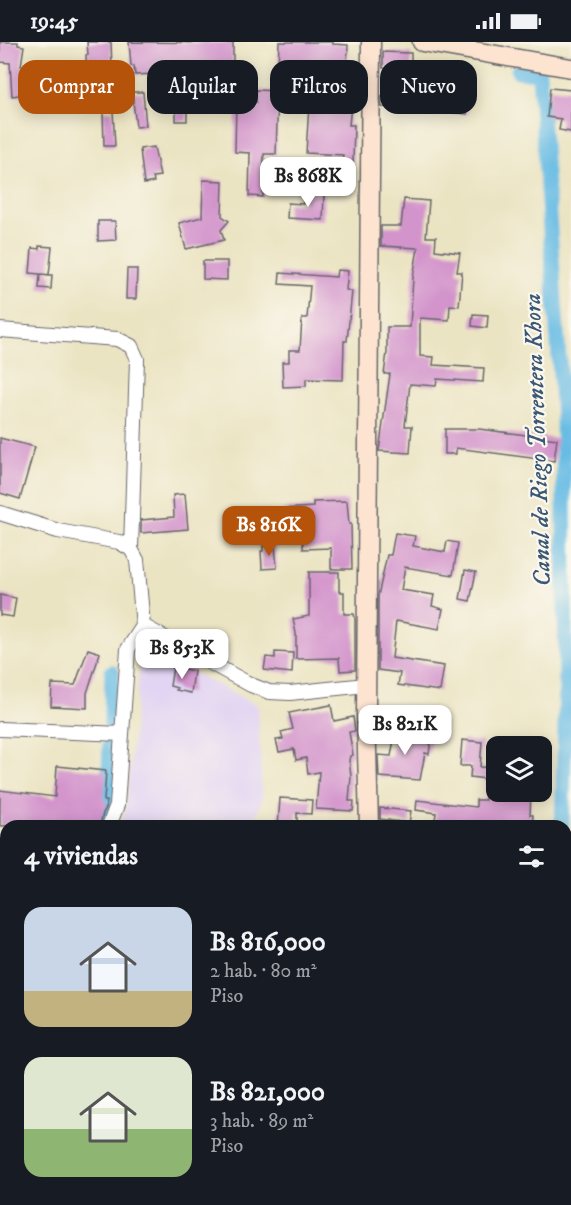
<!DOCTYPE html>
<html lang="es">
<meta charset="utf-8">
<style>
body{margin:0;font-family:"IM FELL DW Pica",serif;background:#20242c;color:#f1f3f6;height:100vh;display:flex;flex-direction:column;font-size:22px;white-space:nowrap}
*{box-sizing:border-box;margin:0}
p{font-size:20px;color:#9ea1a6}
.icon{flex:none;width:33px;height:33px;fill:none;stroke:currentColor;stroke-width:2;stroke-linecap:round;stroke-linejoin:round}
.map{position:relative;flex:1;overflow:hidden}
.panel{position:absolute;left:0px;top:778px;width:572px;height:386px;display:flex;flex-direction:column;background:#171b24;border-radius:18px 18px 0 0;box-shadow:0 3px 15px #0003}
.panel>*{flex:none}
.hud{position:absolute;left:18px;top:18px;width:536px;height:54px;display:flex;gap:12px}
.fabs{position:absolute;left:486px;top:694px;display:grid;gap:12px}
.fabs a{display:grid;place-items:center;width:66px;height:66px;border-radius:12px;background:#171b24;box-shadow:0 3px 15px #0003;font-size:30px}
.price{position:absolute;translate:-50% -51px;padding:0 14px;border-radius:12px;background:#fff;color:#222;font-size:20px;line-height:39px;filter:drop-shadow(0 2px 3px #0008)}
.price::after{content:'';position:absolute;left:50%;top:36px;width:18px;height:14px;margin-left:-9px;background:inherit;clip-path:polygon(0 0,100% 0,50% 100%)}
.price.selected{background:#b45309;color:#fff}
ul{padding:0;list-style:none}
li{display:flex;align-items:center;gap:18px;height:150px;padding:0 24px}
li span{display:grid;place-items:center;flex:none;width:168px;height:120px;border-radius:18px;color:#555}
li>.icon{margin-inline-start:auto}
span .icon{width:72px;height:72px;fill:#fffc;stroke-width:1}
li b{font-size:26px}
h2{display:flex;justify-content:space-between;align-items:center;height:72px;padding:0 24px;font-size:26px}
.pill{padding:0 21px;border-radius:18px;background:#171b24;box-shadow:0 3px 15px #0003;font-size:21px;line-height:54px}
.pill.selected{background:#b45309;color:#fff}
.status{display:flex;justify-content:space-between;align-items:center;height:42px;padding:0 30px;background:#171b24;direction:ltr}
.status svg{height:16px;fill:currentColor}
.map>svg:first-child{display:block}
.built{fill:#e2d4f3}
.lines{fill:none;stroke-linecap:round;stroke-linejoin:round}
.canal{stroke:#68bce4;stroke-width:15}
.building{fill:#d394cc}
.street-casing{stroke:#68666b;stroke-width:16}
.secondary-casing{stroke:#68666b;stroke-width:21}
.street{stroke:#fff;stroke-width:14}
.secondary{stroke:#fde4d1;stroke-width:18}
.labels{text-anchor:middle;stroke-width:4.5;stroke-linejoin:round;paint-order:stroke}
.water-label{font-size:24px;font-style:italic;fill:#3a5876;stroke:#fbf7ec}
</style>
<div class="status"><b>19:45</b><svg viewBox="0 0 49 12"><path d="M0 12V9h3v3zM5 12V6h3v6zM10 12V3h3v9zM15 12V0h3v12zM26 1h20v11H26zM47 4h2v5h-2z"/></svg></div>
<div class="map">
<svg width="571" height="1163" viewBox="0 0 571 1163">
<rect width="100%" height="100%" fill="#fbf7ec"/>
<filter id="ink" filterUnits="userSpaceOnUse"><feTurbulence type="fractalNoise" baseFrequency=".0167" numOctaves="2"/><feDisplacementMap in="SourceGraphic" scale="12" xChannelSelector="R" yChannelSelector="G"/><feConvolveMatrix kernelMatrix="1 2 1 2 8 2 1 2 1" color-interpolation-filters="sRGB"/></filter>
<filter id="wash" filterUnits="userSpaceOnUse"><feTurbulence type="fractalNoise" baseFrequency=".008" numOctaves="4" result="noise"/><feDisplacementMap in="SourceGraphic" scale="24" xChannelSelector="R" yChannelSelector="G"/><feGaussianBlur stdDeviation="1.35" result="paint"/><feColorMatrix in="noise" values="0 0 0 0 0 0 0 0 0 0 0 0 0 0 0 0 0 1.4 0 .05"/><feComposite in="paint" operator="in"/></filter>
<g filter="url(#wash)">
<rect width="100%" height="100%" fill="#ebe4c3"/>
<path class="built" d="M150 608 258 664 262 756 253 784H120L126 766 141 611Z"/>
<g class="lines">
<path class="canal" d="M518 29 539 31 563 373 566 648 562 784
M111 681 112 630
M101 784 108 761 110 703
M566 868 571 869"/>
</g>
<g id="blocks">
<path class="building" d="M0 0H18V3L24 4 21 24H25L27 52 12 54 10 21 0 20Z
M87 0H111L112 26H109L110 42 99 43 98 34 87 35 86 13H88Z
M129 0 233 1V31H201V52L190 51V35H176V31L135 33 134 24H131Z
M279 0H333V2L348 3 346 45H353L349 83H354L353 121H342L343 113 306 111 309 63 302 62V57L287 56 288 27 278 26Z
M383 10 411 11V27L383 26Z
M452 34 470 36 467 72 449 70Z
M550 46 571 48V90L559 88 561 77 547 75Z
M256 48 278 49 276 112H264L263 155 249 154 250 111 235 110 236 60H256Z
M132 50H143L146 84 136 85Z
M382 54 414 57V68L382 65Z
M176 64H187V79H176Z
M103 69H113L115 104H104Z
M154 105 160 134 153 135 154 140 144 142 140 107Z
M203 138 223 139 222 174 229 179 221 188 224 198 186 207 179 181 202 175Z
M303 151 324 152 323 178 287 176 288 161 303 162Z
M404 157 429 159 426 195H436L435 208 460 211 457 230H462L459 264 450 263 449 278 420 276V314L434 315 433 323 484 326 483 340 437 337 436 344 410 342 405 384H412L410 411 379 409 390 332H384L387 311V285H410L413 236 418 206 381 204V184H401Z
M98 179H115L116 198 98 199Z
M39 204 52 205 49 233 30 231 32 206 39 207Z
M203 219H227V238L203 237Z
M127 227H137L136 257H126Z
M337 228 348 229 346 248 352 249 347 299H344L343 338 306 337V344L283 345 282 320H289V308H300L302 276H307L310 244 279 242 280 231 336 235Z
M40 232 52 233 51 247 39 246Z
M473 272 488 273 487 286 472 284Z
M445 387H479L557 397 554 419 456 406V412H445Z
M0 396 35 405 20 457 0 451Z
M185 452 188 487 141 491V478L174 475 173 453Z
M347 459 349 482H351L352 527H331V506L303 507V492L284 493 283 467 313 465V460Z
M395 491 415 494 413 504 445 510 447 499 458 501 453 533 405 525 401 548 434 553 432 564 443 567 439 587 396 579 392 616 444 624 440 649 398 643 400 631 378 628V554L387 513H391Z
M275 503 277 526 262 527 261 509H263V504Z
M465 528 476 530 470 559 460 557Z
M309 530H339V550H344V572H354L355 577V628L340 629 339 616 296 617V591L293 577 309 574Z
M0 553 16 556 13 575 0 573Z
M88 607 100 611 87 651V666L51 664 52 642 75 643Z
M275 610 293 611 292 631 264 628 266 615 275 616Z
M173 625 194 629 191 651 176 648 177 646 170 644Z
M331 663 334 679 353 675 355 689 349 690 353 713 350 714 349 718 351 734 349 759H354L353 769 316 767 319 730 308 732 306 716 296 718 294 707 279 710 276 698 283 697 281 690 293 687 289 671Z
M396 687 427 692 426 697H431L429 712 425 711 420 738 379 735 378 713 391 714Z
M462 698 482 700 480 725 496 726V750H531L530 773H533L532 784H434L436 771 416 768 417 758 476 765V758H485L486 737 470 735 471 724H460Z
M57 724 106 729 104 759H107L106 766 103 771 100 783 0 784V748L55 755Z
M280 756 312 758 311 772 297 771V784H278Z
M380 766 411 769 409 781 380 777Z"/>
</g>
</g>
<g filter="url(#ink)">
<use href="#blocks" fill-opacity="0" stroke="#68666b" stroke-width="1.5"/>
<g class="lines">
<g class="street-casing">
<path id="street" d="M0 288 117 297 131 304 137 317 131 507
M0 471 58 489 119 500 131 507 137 518 143 584 128 607 117 763 109 784
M143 584 251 643 269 650 290 651 366 643
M0 687 122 692
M566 856 571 857
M0 936 6 937
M77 1158 79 1163"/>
</g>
<g class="secondary-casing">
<path id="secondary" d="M422 0 571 26
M369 784 366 671 371 0
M334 1158 336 1163"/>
</g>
<use href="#street" class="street"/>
<use href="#secondary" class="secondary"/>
</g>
</g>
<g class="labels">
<g class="water-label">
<text transform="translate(537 398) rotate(-92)" y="8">Canal de Riego Torrentera Khora</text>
</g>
</g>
</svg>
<div class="fabs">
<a><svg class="icon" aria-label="layers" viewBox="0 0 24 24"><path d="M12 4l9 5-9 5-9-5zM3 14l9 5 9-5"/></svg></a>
</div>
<b class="price" style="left:308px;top:166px">Bs 868K</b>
<b class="price selected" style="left:269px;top:515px">Bs 816K</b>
<b class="price" style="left:182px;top:638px">Bs 853K</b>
<b class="price" style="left:405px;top:714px">Bs 821K</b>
<div class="hud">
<a class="pill selected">Comprar</a>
<a class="pill">Alquilar</a>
<a class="pill">Filtros</a>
<a class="pill">Nuevo</a>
</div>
<section class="panel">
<h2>4 viviendas<svg class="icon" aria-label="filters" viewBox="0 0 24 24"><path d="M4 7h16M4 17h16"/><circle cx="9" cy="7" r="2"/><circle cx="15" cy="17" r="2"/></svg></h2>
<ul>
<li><span style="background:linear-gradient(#c9d6e8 70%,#c2b280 0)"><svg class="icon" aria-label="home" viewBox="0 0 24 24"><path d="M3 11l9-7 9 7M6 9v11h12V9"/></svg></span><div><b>Bs 816,000</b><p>2 hab. · 80 m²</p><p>Piso</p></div></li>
<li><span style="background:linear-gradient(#dfe7d0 60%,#8fb573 0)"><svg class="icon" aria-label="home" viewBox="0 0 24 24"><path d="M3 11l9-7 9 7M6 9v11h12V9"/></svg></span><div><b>Bs 821,000</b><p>3 hab. · 89 m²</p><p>Piso</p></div></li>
</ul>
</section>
</div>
